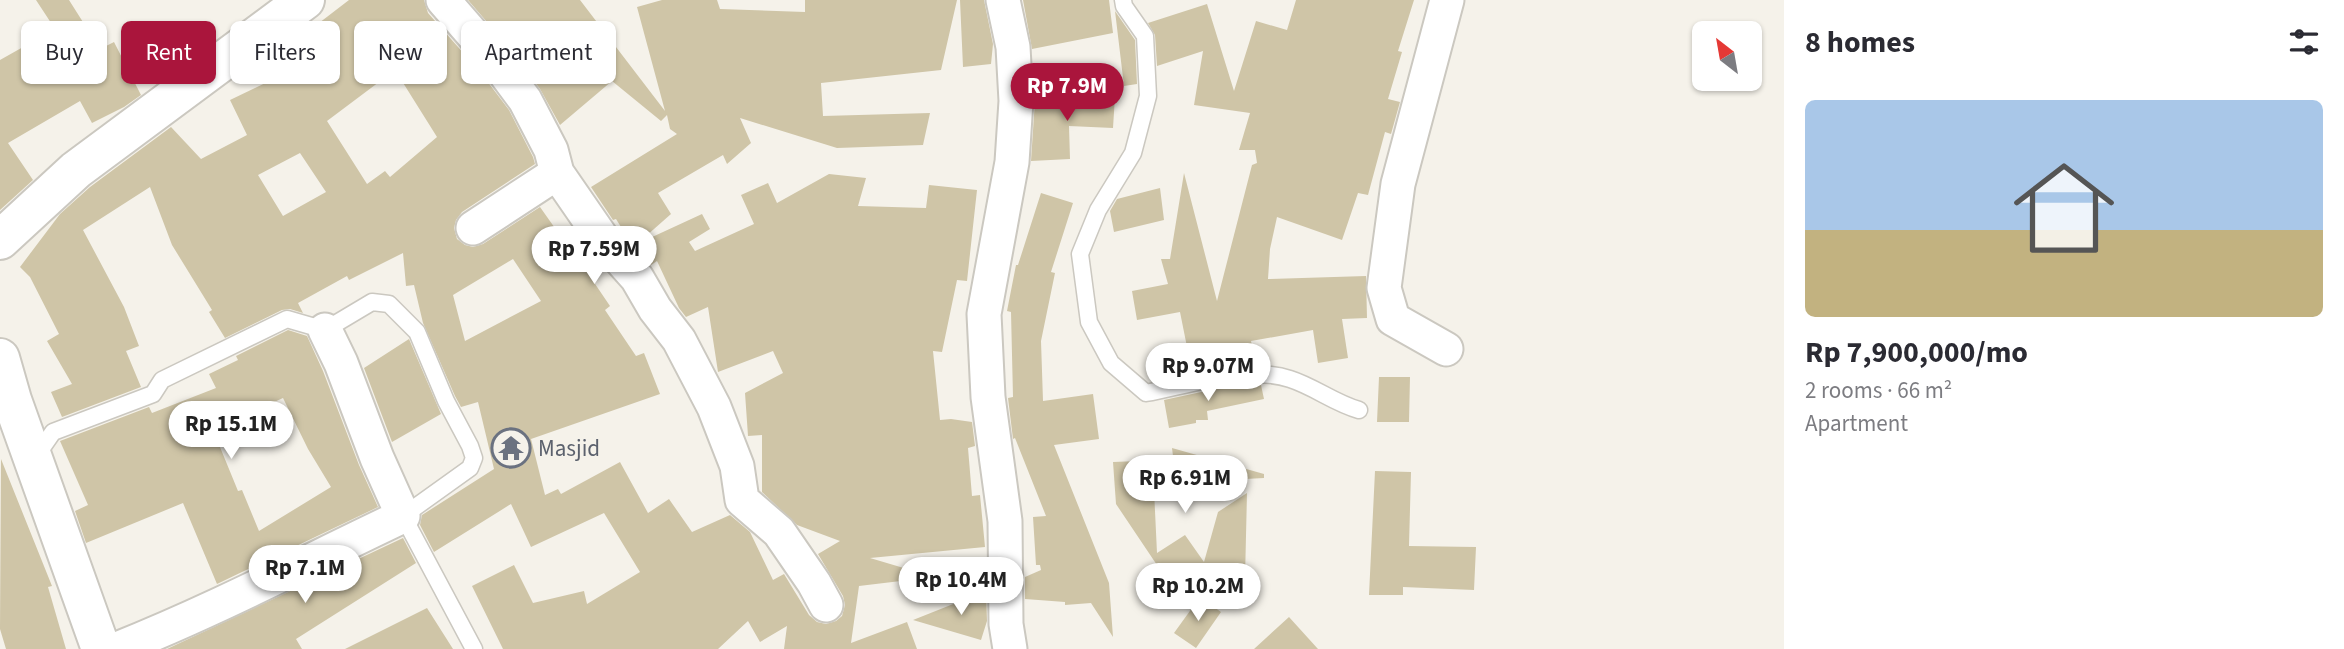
<!DOCTYPE html>
<meta charset="utf-8">
<style>
body{margin:0;font-family:"Source Sans 3",sans-serif;background:#f7f7f7;color:#2b2b33;height:100vh;display:flex;flex-direction:column;font-size:26px;white-space:nowrap}
*{box-sizing:border-box;margin:0}
p{font-size:23px;color:#7c7c81}
.icon{flex:none;width:38px;height:38px;fill:none;stroke:currentColor;stroke-width:2;stroke-linecap:round;stroke-linejoin:round}
.map{position:relative;flex:1;overflow:hidden}
.side{display:flex;flex-direction:column;background:#fff;width:560px}
.side>*{flex:none}
.hud{position:absolute;left:21px;top:21px;width:665px;height:63px;display:flex;gap:14px}
.needle{width:46px;rotate:329deg}
.tools{position:absolute;left:1692px;top:21px;display:grid;gap:14px}
.tools a{display:grid;place-items:center;width:70px;height:70px;border-radius:10px;background:#fff;box-shadow:0 2px 5px #0004;font-size:35px}
.price{position:absolute;translate:-50% -60px;padding:0 16px;border-radius:24px;background:#fff;color:#222;font-size:23px;line-height:46px;filter:drop-shadow(0 2px 4px #0008)}
.price::after{content:'';position:absolute;left:50%;top:42px;width:21px;height:16px;margin-left:-10px;background:inherit;clip-path:polygon(0 0,100% 0,50% 100%)}
.price.selected{background:#aa153c;color:#fff}
ul{padding:0;list-style:none}
li{display:grid;align-content:center;gap:14px;height:371px;padding:0 21px}
li span{display:grid;place-items:center;height:217px;border-radius:10px;color:#555}
li>.icon{margin-inline-start:auto}
span .icon{width:126px;height:126px;fill:#fffc;stroke-width:1}
li b{font-size:30px}
h2{display:flex;justify-content:space-between;align-items:center;height:84px;padding:0 21px;font-size:30px}
.tag{padding:0 24px;border-radius:10px;background:#fff;box-shadow:0 2px 5px #0004;font-size:24px;line-height:63px}
.tag.selected{background:#aa153c;color:#fff}
main{display:flex;flex:1;min-height:0}
.map>svg:first-child{display:block}
.building{fill:#cfc5a7;fill-rule:evenodd}
.lines{fill:none;stroke-linecap:round;stroke-linejoin:round}
.lane-casing{stroke:#cbc8c0;stroke-width:19}
.street-casing{stroke:#cbc8c0;stroke-width:37}
.secondary-casing{stroke:#cbc8c0;stroke-width:42}
.lane{stroke:#fff;stroke-width:16}
.street{stroke:#fff;stroke-width:33}
.secondary{stroke:#fff;stroke-width:38}
.labels{text-anchor:middle;stroke-width:5;stroke-linejoin:round;paint-order:stroke}
.worship-label{font-size:23px;fill:#5b616d;stroke:#f5f2ea;text-anchor:start}
</style>
<main>
<div class="map">
<svg width="1784" height="649" viewBox="0 0 1784 649">
<rect width="100%" height="100%" fill="#f5f2ea"/>
<path class="building" d="M36 0H69L100 49 114 42 141 95 124 107 92 123 80 101 8 143 33 180 0 210V60L55 29Z
M349 0H424L428 13 481 73 509 110 533 157 535 164 462 212 456 220 454 228 457 239 465 245 473 247 483 244 540 207 569 248 570 247 610 306 605 310 636 356 644 353 660 394 531 439 545 495 558 489 561 494 620 462 648 513 669 499 692 532 730 515 750 532 773 580 784 574 809 615 817 622 826 624 836 621 842 616 845 605 843 596 818 554 840 541 797 525 762 492V435L748 436 745 393 783 373 773 351 718 372 708 307 686 317 679 308 657 261 651 265 631 243 616 219 613 220 591 187 677 134 670 129 667 115 661 121 612 81 560 125 540 89 511 50 468 0H580L665 111 637 7 662 0H717L720 9 805 12V0H957L941 70 821 83 823 116 930 113 923 145 837 148 740 118 751 143 727 164 723 155 658 193 671 214 637 244 702 214 710 229 689 242 695 251 754 224 741 195 768 183 777 203 829 174 866 178 858 206 926 208 929 185 977 190 967 281 957 280 942 352 933 351 940 420 951 419 972 422 975 446 968 448 972 496 980 495 985 547 870 558 934 577 859 586 851 643 907 622 917 649H784L787 626 760 642 748 621 718 649H503L472 586 514 565 533 603 584 591 587 604 640 572 604 513 531 547 511 504 434 552 420 525 422 515 494 469 478 402 461 407 455 396 423 323 414 285 406 286 403 253 349 280 347 276 298 303 303 313 290 309 282 310 225 338 209 312 212 310 172 245 150 187 83 230 124 307 139 346 126 351 141 387 62 417 51 392 72 384 47 341 59 334 30 277 20 267 60 214 90 187 171 127 201 159 247 135 230 100 288 72 276 56ZM395 70 437 137 390 177 385 171 367 184 327 121ZM300 153 326 192 283 216 258 175ZM513 259 541 301 465 341 453 295Z
M960 0H984L993 44 991 64 963 67Z
M1023 0H1109L1113 33 1032 49Z
M1296 0H1414L1398 51 1402 52 1388 99 1400 102 1391 134 1385 132 1368 195 1358 193 1342 240 1277 217 1270 249 1268 279 1366 276 1367 318 1342 319 1348 358 1318 363 1313 330 1251 341 1256 364 1192 372 1180 312 1137 320 1132 291 1168 284 1161 259H1170L1184 173 1217 301 1252 165 1257 163 1255 150H1239L1250 113 1194 105 1203 51 1157 66 1155 35 1148 23 1207 4 1234 91 1256 21 1287 30Z
M1115 11 1135 40 1137 84 1124 86Z
M1086 95 1115 96 1113 128 1069 126 1070 159 1031 161 1035 100 1086 98Z
M1160 188 1164 220 1114 232 1110 211 1117 199Z
M1041 193 1073 203 1051 272 1055 273 1041 341 1043 401 1093 394 1099 439 1054 445 1109 583 1113 637 1091 603 1065 605V602L1025 599V577L1041 570 1040 565H1036L1033 517 1046 516 1015 438 1013 439 1008 398 1013 397 1011 312 1007 311 1016 265H1018Z
M288 330 307 336 323 371 359 465 378 507 217 584 183 503 86 543 75 511 88 505 60 441 149 407 152 413 216 388 209 374 238 360 236 356ZM283 398 308 449 331 487 259 531 242 490 238 491 213 430Z
M409 339 441 414 392 442 364 368Z
M1379 377H1410L1409 422H1377Z
M1261 385 1264 399 1207 411 1208 420H1196V423L1169 428 1164 400 1220 388Z
M1172 448 1264 474V478L1151 484 1154 490 1157 553 1185 535 1204 562 1218 512 1247 493 1245 579 1165 577 1116 504 1113 462 1164 460V457L1173 456Z
M1 459 52 586 48 587 66 649H6L0 629Z
M1375 471 1411 472 1409 546 1476 547 1474 590 1403 587V595H1369Z
M403 538 416 563 296 639 302 649H167Z
M986 591 987 621 981 640 913 620Z
M1200 597 1221 612 1196 648 1174 633Z
M427 608 453 649H345Z
M1289 617 1318 649H1254Z"/>
<g class="lines">
<g class="lane-casing">
<path id="lane" d="M1123 0 1124 6 1145 36 1148 96 1133 153 1098 210 1080 254 1089 322 1111 363 1146 393C1189 385 1249 365 1290 379 1315 387 1334 403 1359 410
M35 458 53 432 153 394 162 380 287 319 325 330 372 302 389 304 417 332 446 401 470 446 474 458 470 468 403 516 474 649"/>
</g>
<g class="street-casing">
<path id="street" d="M443 0 496 61 525 100 551 150 557 173 604 241 637 278 655 309 679 340 714 407 737 466 742 500 779 532 814 583 826 605
M1003 0 1013 47 1016 101 1012 162 984 314 988 397 1005 521 1006 624 1010 649
M473 228 557 173
M1446 349 1393 319 1384 288 1398 184 1447 0
M117 649C215 610 308 561 403 516L377 458 341 363 325 330"/>
</g>
<g class="secondary-casing">
<path id="secondary" d="M0 240 76 170 305 0
M0 358 12 400 101 649"/>
</g>
<use href="#lane" class="lane"/>
<use href="#street" class="street"/>
<use href="#secondary" class="secondary"/>
</g>
<defs>
<g id="temple-ring" transform="scale(2.0125)"><circle r="9.5" fill="#f5f2ea" stroke="#6b7280" stroke-width="1.5"/><path d="M0-6L5-2H3V0L6.5 2.5H4V6H1.5V3h-3V6H-4V2.5H-6.5L-3 0V-2H-5Z" fill="#6b7280"/></g>
</defs>
<g fill-rule="evenodd">
<use href="#temple-ring" x="511" y="448"/>
</g>
<g class="labels">
<g class="worship-label">
<text x="538" y="456">Masjid</text>
</g>
</g>
</svg>
<div class="tools">
<a><svg class="needle" viewBox="-14 -14 28 28"><path d="M0-13l5 13h-10z" fill="#e53935"/><path d="M0 13l5-13h-10z" fill="#7c7c81"/></svg></a>
</div>
<b class="price selected" style="left:1067px;top:123px">Rp 7.9M</b>
<b class="price" style="left:594px;top:286px">Rp 7.59M</b>
<b class="price" style="left:1208px;top:403px">Rp 9.07M</b>
<b class="price" style="left:231px;top:461px">Rp 15.1M</b>
<b class="price" style="left:1185px;top:515px">Rp 6.91M</b>
<b class="price" style="left:305px;top:605px">Rp 7.1M</b>
<b class="price" style="left:961px;top:617px">Rp 10.4M</b>
<b class="price" style="left:1198px;top:623px">Rp 10.2M</b>
<div class="hud">
<a class="tag">Buy</a>
<a class="tag selected">Rent</a>
<a class="tag">Filters</a>
<a class="tag">New</a>
<a class="tag">Apartment</a>
</div>
</div>
<section class="side">
<h2>8 homes<svg class="icon" aria-label="filters" viewBox="0 0 24 24"><path d="M4 7h16M4 17h16"/><circle cx="9" cy="7" r="2"/><circle cx="15" cy="17" r="2"/></svg></h2>
<ul>
<li><span style="background:linear-gradient(#a9c7e8 60%,#c2b280 0)"><svg class="icon" aria-label="home" viewBox="0 0 24 24"><path d="M3 11l9-7 9 7M6 9v11h12V9"/></svg></span><div><b>Rp 7,900,000/mo</b><p>2 rooms · 66 m²</p><p>Apartment</p></div></li>
</ul>
</section>
</main>
